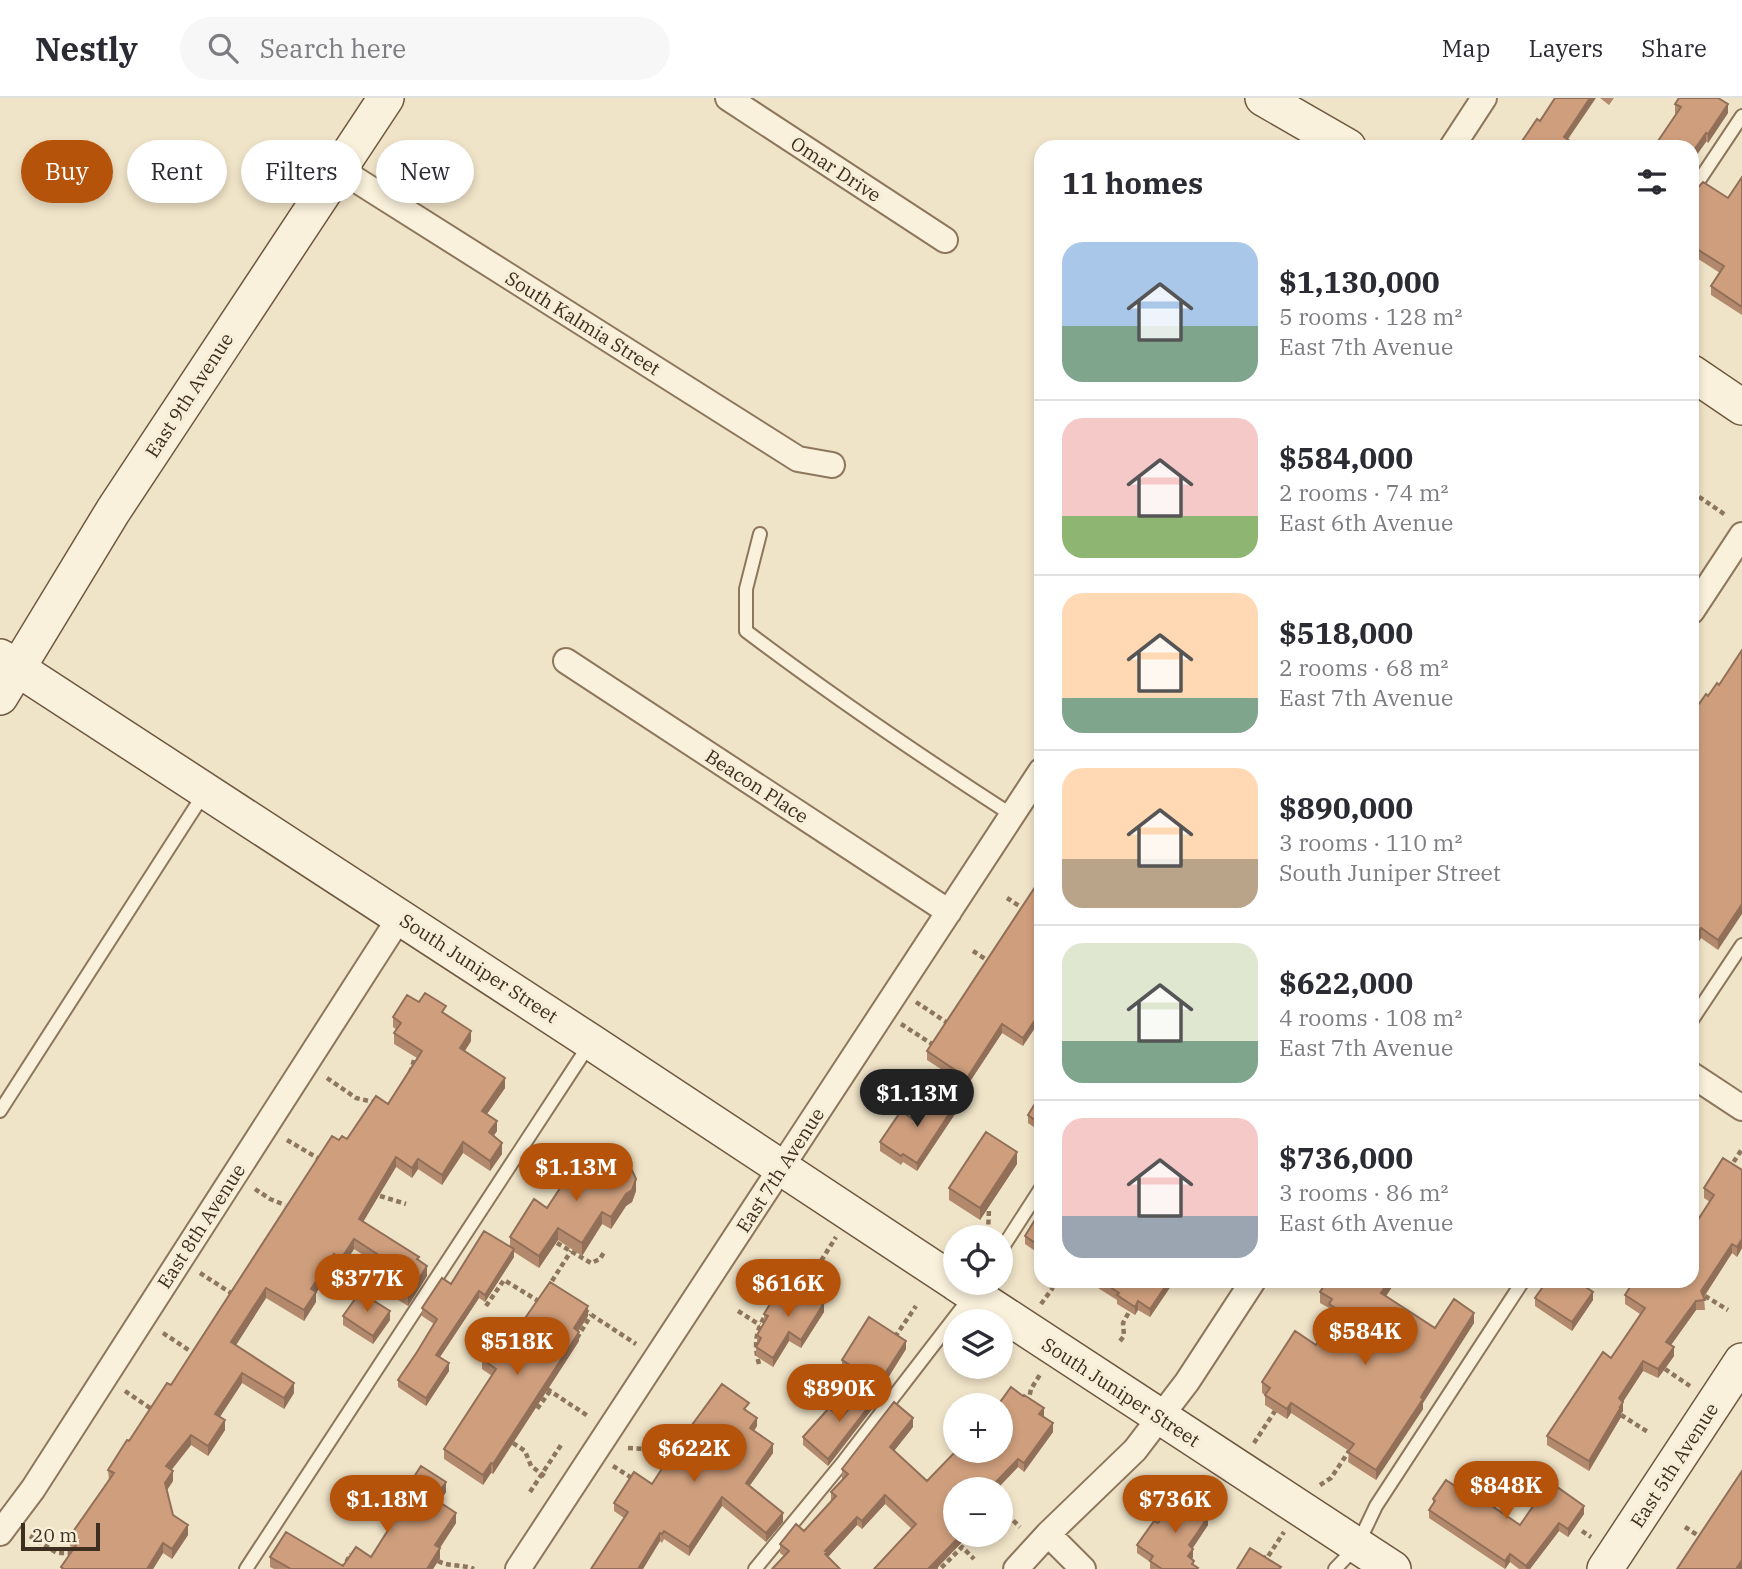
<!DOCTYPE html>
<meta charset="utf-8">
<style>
body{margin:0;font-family:"IBM Plex Serif",serif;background:#f7f7f7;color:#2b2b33;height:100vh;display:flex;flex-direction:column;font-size:26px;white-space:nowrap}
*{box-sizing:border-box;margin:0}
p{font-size:23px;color:#7c7c81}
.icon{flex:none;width:38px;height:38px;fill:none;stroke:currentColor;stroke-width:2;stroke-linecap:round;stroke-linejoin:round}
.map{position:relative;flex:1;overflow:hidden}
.side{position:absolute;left:1034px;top:42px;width:665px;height:1148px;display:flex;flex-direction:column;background:#fff;border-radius:21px;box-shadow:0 4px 10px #0003}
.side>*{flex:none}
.hud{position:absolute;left:21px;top:42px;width:665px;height:63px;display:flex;gap:14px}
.fabs{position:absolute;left:943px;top:1127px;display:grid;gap:14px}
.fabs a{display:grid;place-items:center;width:70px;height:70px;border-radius:50%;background:#fff;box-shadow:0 4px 10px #0003;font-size:35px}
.scale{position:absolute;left:21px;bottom:18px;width:79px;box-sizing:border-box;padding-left:7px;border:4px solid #3d2e20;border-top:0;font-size:19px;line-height:24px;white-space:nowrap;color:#3d2e20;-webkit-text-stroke:5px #f7eed8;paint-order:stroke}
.price{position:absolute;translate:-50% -60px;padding:0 16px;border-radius:24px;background:#b45309;color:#fff;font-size:23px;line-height:46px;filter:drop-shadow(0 2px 4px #0008)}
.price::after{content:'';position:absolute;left:50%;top:42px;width:21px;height:16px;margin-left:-10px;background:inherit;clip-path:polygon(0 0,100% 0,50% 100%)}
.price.on{background:#222;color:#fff}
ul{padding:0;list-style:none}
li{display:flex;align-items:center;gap:21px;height:175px;padding:0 28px}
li+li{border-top:2px solid #e1e1e2}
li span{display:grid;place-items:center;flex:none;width:196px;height:140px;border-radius:21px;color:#555}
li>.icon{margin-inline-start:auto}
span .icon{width:84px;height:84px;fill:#fffc;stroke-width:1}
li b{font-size:30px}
h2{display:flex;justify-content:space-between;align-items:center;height:84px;padding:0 28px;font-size:30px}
.pill{padding:0 24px;border-radius:32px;background:#fff;box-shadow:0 4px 10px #0003;font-size:24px;line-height:63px}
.pill.on{background:#b45309;color:#fff}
header{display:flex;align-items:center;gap:42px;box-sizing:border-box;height:98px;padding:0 35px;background:#fff;border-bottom:2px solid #e1e1e2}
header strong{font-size:33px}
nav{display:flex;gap:38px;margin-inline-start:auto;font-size:24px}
.search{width:490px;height:63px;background:#f7f7f7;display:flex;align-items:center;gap:18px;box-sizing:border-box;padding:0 24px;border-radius:38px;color:#7c7c81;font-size:26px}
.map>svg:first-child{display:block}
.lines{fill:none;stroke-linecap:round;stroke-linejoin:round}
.lane-casing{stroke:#8d765c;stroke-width:16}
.street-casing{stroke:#8d765c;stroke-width:28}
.secondary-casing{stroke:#6f573f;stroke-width:38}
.path{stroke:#8d765c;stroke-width:4.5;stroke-dasharray:5 3.5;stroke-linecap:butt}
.lane{stroke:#faf1dc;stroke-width:12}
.street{stroke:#faf1dc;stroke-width:24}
.secondary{stroke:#faf1dc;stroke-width:35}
.wall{fill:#b2896c}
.shaded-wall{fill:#916f58}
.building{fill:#cf9f7d;stroke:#916f58;stroke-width:2}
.labels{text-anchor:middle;stroke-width:7;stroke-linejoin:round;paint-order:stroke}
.street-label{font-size:19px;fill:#3d2e20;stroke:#f7eed8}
</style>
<header>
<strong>Nestly</strong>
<div class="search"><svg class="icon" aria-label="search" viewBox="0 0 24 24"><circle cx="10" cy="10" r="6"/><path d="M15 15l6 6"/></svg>Search here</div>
<nav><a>Map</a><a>Layers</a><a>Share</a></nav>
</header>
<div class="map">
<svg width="1742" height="1471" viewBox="0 0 1742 1471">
<rect width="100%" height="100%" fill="#f0e4c8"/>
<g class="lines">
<g class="lane-casing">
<path id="lane" d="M1692 93 1742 18
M760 436 746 491V533C832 598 922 659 1012 717
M1692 922 1742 847
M0 1013 205 694
M1001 1152 1041 1090
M246 1471 589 947
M755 1471 844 1363 972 1197
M1335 1471 1357 1448 1376 1408 1523 1183"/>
</g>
<g class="street-casing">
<path id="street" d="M728 0 945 142
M1452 49 1484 0
M339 71 798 361 832 367
M1692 513 1742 437
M566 563 949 814
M1692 977 1742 1010
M0 1435 33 1391 400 819
M1048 1436 1083 1471
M518 1471 1041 673
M1016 1471 1048 1436 1135 1352 1187 1284 1253 1183"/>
</g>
<g class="secondary-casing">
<path id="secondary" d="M1263 0 1348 49
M1692 275 1742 309
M0 559 591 944 956 1185
M0 599 113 413 386 0
M956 1185 1393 1471
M1605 1471 1742 1263"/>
</g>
<path class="path" d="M1692 394 1727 418
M1007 800 1024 811
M973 853 990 864
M916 904 949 926
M901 926 935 948
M410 975 415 959
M327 980 356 1000 378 1005
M287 1042 321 1062
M1729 1071 1742 1051
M255 1091 270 1101 285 1107
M380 1098 406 1106
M988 1135 989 1111
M557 1145 591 1165 600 1161 604 1154
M1040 1162 1041 1163
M200 1175 234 1197
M552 1183 571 1153
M1705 1198 1728 1212
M774 1204 785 1187 790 1182H802L811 1179 836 1139
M1041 1206 1052 1191 1054 1183
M486 1208 504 1182 540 1204
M584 1212 636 1246
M738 1213 760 1227
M163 1235 190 1253
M895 1239 916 1208
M577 1240 591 1217
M1120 1243 1124 1238 1123 1225 1129 1214
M759 1266C754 1248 755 1234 765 1218
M1665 1271 1690 1288
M547 1291 588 1318
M125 1293 153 1312
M1028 1305 1031 1291 1041 1275
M530 1309 534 1312 537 1311 550 1293
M1621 1317 1648 1334
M513 1345 525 1353 531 1368 547 1380
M1254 1345 1275 1313
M651 1346 671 1359
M628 1350 647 1351
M613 1368 635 1382
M1320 1387 1331 1380 1349 1353
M530 1394 561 1347
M1198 1407 1211 1385
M1001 1411 1020 1429
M1685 1429 1702 1440
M1582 1433 1591 1439
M30 1438 57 1455H75
M1261 1459 1267 1460 1284 1434
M438 1463C449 1469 462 1466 474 1471
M342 1471 351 1456
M934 1471 936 1469 941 1470 962 1449 974 1461"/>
<use href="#lane" class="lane"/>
<use href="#street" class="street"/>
<use href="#secondary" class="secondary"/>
</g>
<path class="wall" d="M1600 0H1614L1609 7Z
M1719 0 1728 15 1708 45 1675 15V6Z
M1742 79V217L1711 197V188L1720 175 1692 157V92L1728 100Z
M1719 587 1718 852 1701 840 1692 854V616Z
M1041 780 1023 948 1002 935 967 988 927 962V953Z
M419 904 446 916 471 943 465 953 505 990 487 1016 497 1033 493 1038 502 1056 490 1073 463 1055 442 1087 418 1071 412 1080 396 1069 363 1123 419 1162 427 1178 408 1208 390 1197V1187L395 1178 354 1151 341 1171 334 1166 316 1195V1204L304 1223 266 1200 236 1247 294 1295 284 1311 242 1285 220 1319 225 1332 208 1358 191 1347 171 1372 173 1383 167 1392 173 1417 188 1437 172 1461 163 1455 153 1471H61V1469L74 1450 70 1448V1438L109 1382 108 1372 171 1287 339 1042 347 1041 388 1006 417 960 394 946V935L397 932 393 929V919Z
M1041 996V1034L1028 1025V1017Z
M955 1016 917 1073 903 1064 901 1067 880 1053V1044L917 1024Z
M1017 1066 980 1122 949 1102V1090Z
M1742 1072V1150L1737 1159 1732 1155 1704 1199 1705 1212H1696L1671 1247 1674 1258 1665 1271 1658 1280 1643 1273 1623 1303V1313L1621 1316V1319L1589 1373 1547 1347V1338L1611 1260 1640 1216 1625 1206V1197L1692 1183 1710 1104 1704 1100V1090Z
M636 1093 632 1104 626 1108 611 1131 602 1126 582 1158 558 1142 539 1170 514 1154V1159L485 1204 479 1200 440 1259 449 1273 426 1308 398 1289V1282L417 1254 434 1226 422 1218V1210L451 1186 510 1149V1139L547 1110Z
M1041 1112V1157L1025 1146V1138Z
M1098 1183H1171V1188L1150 1219 1138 1212 1135 1217 1117 1206V1202L1098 1190Z
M1579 1185 1593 1202 1572 1233 1535 1208V1200Z
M1320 1194 1386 1198 1435 1230 1474 1225 1423 1305V1311L1376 1382 1348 1364 1349 1353 1291 1315 1287 1321 1265 1307V1297L1262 1295V1284L1316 1247 1335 1220 1329 1216V1210L1320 1205Z
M781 1203 824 1214 801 1250 789 1243 773 1269 756 1258V1249L758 1246 757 1245V1237L764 1225V1216Z
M343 1218 390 1222 373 1246 343 1227Z
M588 1218 578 1233 579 1243 493 1376 491 1375 483 1387 444 1361V1351L492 1278 482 1271V1261L510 1242Z
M906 1251 880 1293V1301L828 1368 803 1347V1339L841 1320 868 1287 842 1270V1262Z
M748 1314 757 1328 754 1333 773 1355 749 1388 783 1424 766 1444 722 1408 689 1458 664 1441 662 1445 660 1443 643 1471H591L624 1420 614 1413V1405L652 1386Z
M1044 1318 1053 1334 1024 1374 1018 1369 997 1391H956L967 1439 936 1471H874L912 1431 885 1406 862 1431 857 1427 828 1459 784 1458 780 1455V1446L804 1433 831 1403V1394L843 1381 842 1380V1371L913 1329 894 1353 927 1383 1001 1353Z
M446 1394 439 1404 456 1425 440 1450V1460L433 1471H274L270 1469V1459L343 1468 371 1459 404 1406H403V1396Z
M1470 1398 1520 1427 1584 1416 1568 1439 1559 1433 1530 1471H1519L1510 1464 1505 1471 1429 1420V1412L1433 1406V1401Z
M1205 1417 1208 1427 1192 1450 1193 1459 1192 1461 1194 1467 1198 1471H1150V1464L1137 1455V1447L1158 1425Z"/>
<path class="shaded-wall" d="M1590 0H1596L1564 47V39Z
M1728 6V15L1708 45V36Z
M1706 35V44L1692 64V55Z
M1742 806V816L1718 852V842Z
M1701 830V840L1692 854V844Z
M1041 913V921L1023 948V940Z
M1002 926V935L967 988V980Z
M471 933V943L460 960V950Z
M505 980V990L482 1023V1013Z
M955 1007V1016L917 1073V1065Z
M497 1023V1033L489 1045V1034Z
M463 1044V1055L442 1087V1077Z
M502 1045V1056L490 1073V1063Z
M1017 1054V1066L980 1122V1110Z
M396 1059V1069L359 1131V1121Z
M418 1061V1071L412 1080V1070Z
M636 1081V1093L632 1104 626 1108 611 1131V1119Z
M602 1114V1126L582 1158V1145Z
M558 1130V1142L539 1170V1158Z
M354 1141V1151L341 1171V1161Z
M1742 1141V1150L1737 1159V1149Z
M1732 1146V1155L1701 1203V1193Z
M514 1151V1159L485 1204V1197Z
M334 1156V1166L316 1195V1204L304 1223V1212L311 1191Z
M427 1168V1178L408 1208V1198Z
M1169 1183H1171V1188L1150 1219V1211Z
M1389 1183H1396L1381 1206V1195Z
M266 1190V1200L231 1255V1244Z
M479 1193V1200L436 1265V1257Z
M1593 1194V1202L1572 1233V1224Z
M1138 1203V1212L1135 1217V1209Z
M1696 1203V1212L1666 1254V1244Z
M824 1205V1214L801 1250V1242Z
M588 1208V1218L574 1240V1230Z
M390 1213V1222L373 1246V1238Z
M1474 1215V1225L1423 1305V1311L1376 1382V1372Z
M579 1234V1243L493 1376V1366Z
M789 1234V1243L773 1269V1260Z
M906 1243V1251L879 1294V1285Z
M1674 1249V1258L1658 1280V1271Z
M1643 1263V1273L1619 1310V1300Z
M449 1265V1273L426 1308V1300Z
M242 1275V1285L215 1326V1316Z
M294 1285V1295L284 1311V1300Z
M880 1294V1301L828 1368V1361Z
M1623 1304V1313L1621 1316V1319L1589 1373V1363Z
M1291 1305V1315L1287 1321V1311Z
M1044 1310V1318L1039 1324V1316Z
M757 1320V1328L750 1338V1330Z
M913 1320V1329L890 1358V1349Z
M225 1322V1332L208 1358V1348Z
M1053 1325V1334L1024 1374V1365Z
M191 1337V1347L166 1379V1368Z
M773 1346V1355L746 1393V1385Z
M1018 1361V1369L997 1391H989Z
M491 1365V1375L483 1387V1377Z
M173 1373V1383L165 1395V1385Z
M446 1384V1394L435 1411V1401Z
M885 1397V1406L862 1431V1423Z
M722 1399V1408L689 1458V1449Z
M1584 1408V1416L1568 1439V1431Z
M456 1415V1425L435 1457V1447Z
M783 1415V1424L766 1444V1435Z
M857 1419V1427L827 1460 825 1465V1453Z
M1208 1419V1427L1189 1456V1447Z
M1559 1425V1433L1530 1471H1526V1468Z
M188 1427V1437L172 1461V1451Z
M660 1435V1443L643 1471H638Z
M961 1437H967V1439L936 1471H928Z
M163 1445V1455L153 1471H147Z
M440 1450V1460L433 1471H427Z
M1193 1451V1459L1188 1467V1458Z
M1510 1456V1464L1505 1471V1463Z
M1742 1462V1471H1736Z"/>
<path class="building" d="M1555 0H1590L1564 39 1570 43 1566 49H1518L1537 21 1540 23Z
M1679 0H1718L1728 6 1708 36 1706 35 1692 55V49H1654L1681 9 1675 6Z
M1742 79V209L1711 188 1724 168 1692 148V92H1696L1703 84 1728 100Z
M1742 552V806L1718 842 1701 830 1692 844V616L1706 596 1708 598 1717 585 1719 587Z
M1041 780V913L1023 940 1002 926 967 980 927 953Z
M425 895 446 908 442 914 471 933 460 950 505 980 482 1013 497 1023 489 1034 502 1045 490 1063 463 1044 442 1077 418 1061 412 1070 396 1059 359 1121 419 1159 417 1161 427 1168 408 1198 390 1187 400 1171 354 1141 341 1161 334 1156 311 1191 316 1194 304 1212 266 1190 231 1244 294 1285 284 1300 242 1275 215 1316 225 1322 208 1348 191 1337 166 1368 173 1373 165 1385 173 1417 188 1427 172 1451 163 1445 147 1471H64L61 1469 79 1443 70 1438 114 1375 108 1372 127 1342 129 1343 167 1285 171 1287 332 1038 339 1042 342 1038 347 1041 376 998 388 1006 422 953 394 935 401 925 393 919 407 897 419 904Z
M936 995 955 1007 917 1065 903 1056 901 1058 880 1044 901 1013 917 1024Z
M1041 996V1027L1028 1017Z
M986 1034 1017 1054 980 1110 949 1090Z
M587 1049 610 1064 612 1063 623 1070 632 1072 636 1081 632 1092 626 1096 611 1119 602 1114 582 1145 558 1130 539 1158 510 1139 534 1101 547 1110Z
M1723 1060 1742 1072V1141L1737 1149 1732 1146 1701 1193 1705 1202 1696 1203 1666 1244 1674 1249 1658 1271 1643 1263 1619 1300 1623 1304 1620 1309H1621L1589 1363 1547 1338 1603 1254 1611 1260 1645 1210 1625 1197 1634 1183H1692V1131L1714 1097 1704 1090Z
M1041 1112V1149L1025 1138Z
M484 1133 514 1151 485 1197 479 1193 436 1257 449 1265 426 1300 398 1282 417 1254 437 1221 422 1210 442 1180 451 1186Z
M1101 1183H1169L1150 1211 1138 1203 1135 1209 1117 1197 1119 1195Z
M1327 1183H1389L1381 1195 1435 1230 1454 1201 1474 1215 1421 1299 1423 1301 1376 1372 1348 1354 1354 1346 1291 1305 1287 1311 1265 1297 1270 1290 1262 1284 1295 1233 1316 1247 1340 1213 1329 1206 1332 1201 1320 1194Z
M1547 1183H1577L1593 1194 1572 1224 1535 1200Z
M550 1184 588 1208 574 1230 579 1234 493 1366 491 1365 483 1377 444 1351 496 1271 482 1261 499 1235 510 1242Z
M792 1186 824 1205 801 1242 789 1234 773 1260 756 1249 761 1240 757 1237 768 1218 764 1216 774 1199 781 1203Z
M360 1194 390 1213 373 1238 343 1218Z
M869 1219 906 1243 879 1285 842 1262Z
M870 1285 880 1294 828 1361 803 1339 829 1310 841 1320Z
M722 1286 749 1305 744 1311 757 1320 750 1330 773 1346 746 1385 783 1415 766 1435 722 1399 689 1449 664 1433 662 1436 660 1435 638 1471H591L628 1414 614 1405 634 1374 652 1386 678 1346Z
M1011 1289 1023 1298 1024 1297 1044 1310 1039 1316 1053 1325 1024 1365 1018 1361 989 1391H956V1437H961L928 1471H874L916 1426 885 1397 862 1423 857 1419 825 1453 827 1454 825 1456 840 1471H772L789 1453 780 1446 796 1426 804 1433 836 1398 831 1394 848 1376 842 1371 894 1304 913 1320 890 1349 927 1383 956 1353H1001V1307H998Z
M421 1368 446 1384 435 1401 456 1415 435 1447 440 1450 427 1471H291L270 1459 286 1434 343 1468 356 1449 371 1459 409 1399 403 1396Z
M1742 1373V1462L1736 1471H1677Z
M1446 1382 1470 1398 1473 1395 1520 1427 1550 1384 1584 1408 1568 1431 1559 1425 1526 1468 1510 1456 1505 1463 1429 1412 1435 1403 1433 1401Z
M1187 1396 1205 1409 1201 1415 1208 1419 1189 1447 1193 1451 1188 1458 1194 1463 1192 1466 1198 1470 1197 1471H1162L1150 1463 1153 1458 1137 1447 1154 1423 1158 1425 1176 1398 1182 1402Z
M1250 1450 1281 1469 1279 1471H1237Z"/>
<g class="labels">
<g class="street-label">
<text transform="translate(836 71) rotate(33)" y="7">Omar Drive</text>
<text transform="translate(583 225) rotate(32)" y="7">South Kalmia Street</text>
<text transform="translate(189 297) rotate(-57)" y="7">East 9th Avenue</text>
<text transform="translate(757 688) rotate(33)" y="7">Beacon Place</text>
<text transform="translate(479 870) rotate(33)" y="7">South Juniper Street</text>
<text transform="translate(780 1072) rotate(-57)" y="7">East 7th Avenue</text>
<text transform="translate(201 1128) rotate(-57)" y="7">East 8th Avenue</text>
<text transform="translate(1121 1294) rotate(33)" y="7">South Juniper Street</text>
<text transform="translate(1674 1367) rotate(-57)" y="7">East 5th Avenue</text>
</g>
</g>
</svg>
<div class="fabs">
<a><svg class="icon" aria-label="locate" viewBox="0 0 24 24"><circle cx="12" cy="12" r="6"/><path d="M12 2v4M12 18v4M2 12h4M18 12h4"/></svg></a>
<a><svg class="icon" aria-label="layers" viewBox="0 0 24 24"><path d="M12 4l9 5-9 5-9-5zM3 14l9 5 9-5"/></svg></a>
<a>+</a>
<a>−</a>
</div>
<div class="scale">20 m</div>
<b class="price on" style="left:917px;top:1031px">$1.13M</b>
<b class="price" style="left:576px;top:1105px">$1.13M</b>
<b class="price" style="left:367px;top:1216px">$377K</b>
<b class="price" style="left:788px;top:1221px">$616K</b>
<b class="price" style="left:1365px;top:1269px">$584K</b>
<b class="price" style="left:517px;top:1279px">$518K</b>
<b class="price" style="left:839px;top:1326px">$890K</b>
<b class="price" style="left:694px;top:1386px">$622K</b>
<b class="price" style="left:1506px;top:1423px">$848K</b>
<b class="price" style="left:387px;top:1437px">$1.18M</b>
<b class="price" style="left:1175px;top:1437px">$736K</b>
<div class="hud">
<a class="pill on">Buy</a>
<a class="pill">Rent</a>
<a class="pill">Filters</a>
<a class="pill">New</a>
</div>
<section class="side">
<h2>11 homes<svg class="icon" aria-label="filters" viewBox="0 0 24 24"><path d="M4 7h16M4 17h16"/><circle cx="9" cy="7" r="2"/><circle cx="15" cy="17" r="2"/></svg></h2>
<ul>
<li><span style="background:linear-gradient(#a9c7e8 60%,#7fa58c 0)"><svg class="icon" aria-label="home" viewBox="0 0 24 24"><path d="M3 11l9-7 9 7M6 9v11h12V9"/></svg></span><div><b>$1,130,000</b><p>5 rooms · 128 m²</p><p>East 7th Avenue</p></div></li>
<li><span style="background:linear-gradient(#f6c9c9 70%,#8fb573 0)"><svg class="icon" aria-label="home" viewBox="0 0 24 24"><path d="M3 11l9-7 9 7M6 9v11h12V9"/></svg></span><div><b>$584,000</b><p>2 rooms · 74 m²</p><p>East 6th Avenue</p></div></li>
<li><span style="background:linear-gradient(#ffd9b3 75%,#7fa58c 0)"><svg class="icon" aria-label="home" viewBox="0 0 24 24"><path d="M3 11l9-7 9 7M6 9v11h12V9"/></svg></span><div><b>$518,000</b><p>2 rooms · 68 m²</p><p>East 7th Avenue</p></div></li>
<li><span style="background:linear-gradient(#ffd9b3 65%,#b9a48a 0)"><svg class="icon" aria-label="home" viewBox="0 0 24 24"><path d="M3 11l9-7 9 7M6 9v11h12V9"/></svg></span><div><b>$890,000</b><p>3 rooms · 110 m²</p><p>South Juniper Street</p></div></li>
<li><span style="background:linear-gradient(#dfe7d0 70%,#7fa58c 0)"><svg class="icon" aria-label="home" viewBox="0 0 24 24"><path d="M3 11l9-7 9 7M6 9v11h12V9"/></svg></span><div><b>$622,000</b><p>4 rooms · 108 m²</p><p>East 7th Avenue</p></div></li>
<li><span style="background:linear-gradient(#f6c9c9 70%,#9aa5b1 0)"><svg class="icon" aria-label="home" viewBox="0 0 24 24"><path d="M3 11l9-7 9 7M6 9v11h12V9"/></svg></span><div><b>$736,000</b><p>3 rooms · 86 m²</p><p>East 6th Avenue</p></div></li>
</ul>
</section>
</div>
